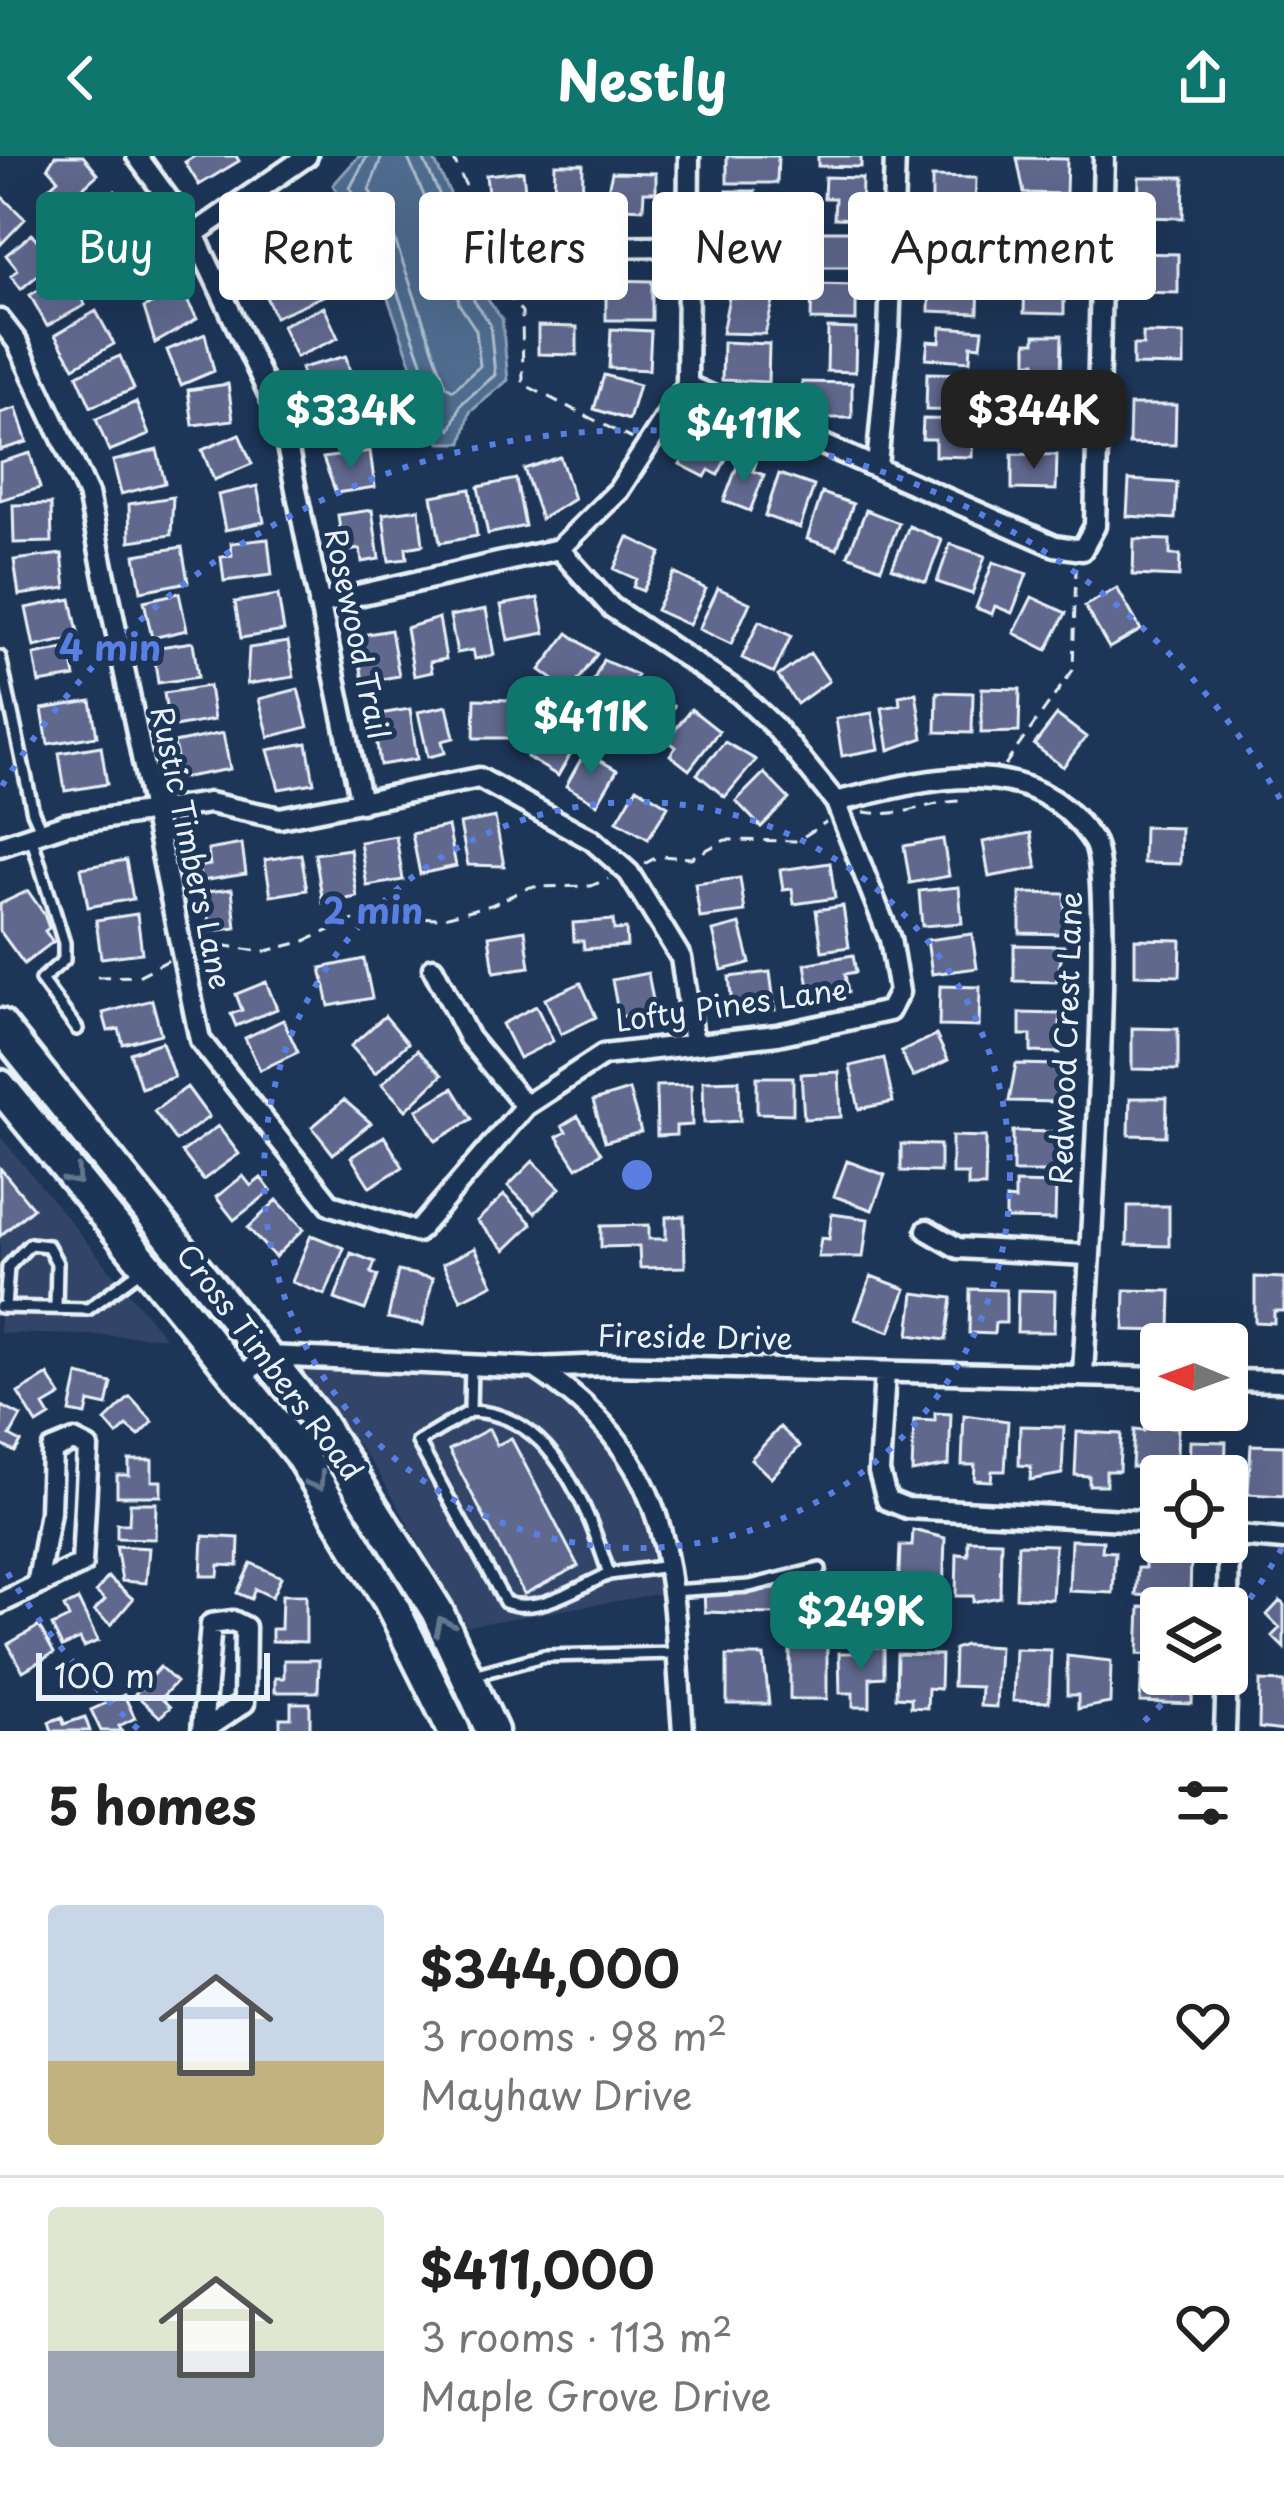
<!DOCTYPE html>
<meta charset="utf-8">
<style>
body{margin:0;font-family:"Playpen Sans",sans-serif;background:#f2f2f2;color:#222;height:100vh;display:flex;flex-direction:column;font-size:45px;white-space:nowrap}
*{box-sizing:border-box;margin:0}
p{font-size:39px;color:#767676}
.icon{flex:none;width:66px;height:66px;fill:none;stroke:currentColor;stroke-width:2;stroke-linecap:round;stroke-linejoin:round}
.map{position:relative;height:1575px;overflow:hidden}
.details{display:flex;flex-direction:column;background:#fff;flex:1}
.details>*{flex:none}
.guide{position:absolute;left:36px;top:36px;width:1212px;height:108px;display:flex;gap:24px}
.needle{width:78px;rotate:271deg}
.controls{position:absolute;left:1140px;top:1167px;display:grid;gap:24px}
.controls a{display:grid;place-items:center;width:108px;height:108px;border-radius:12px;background:#fff;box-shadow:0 12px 48px #0002;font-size:60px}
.scale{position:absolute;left:36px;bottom:30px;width:234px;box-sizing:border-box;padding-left:12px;border:6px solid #e8f1f8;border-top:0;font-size:33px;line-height:42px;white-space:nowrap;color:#e8f1f8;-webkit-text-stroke:9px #1d3557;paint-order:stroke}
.price{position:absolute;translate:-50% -102px;padding:0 27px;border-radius:24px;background:#0f766e;color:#fff;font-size:39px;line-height:78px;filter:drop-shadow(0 3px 6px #0008)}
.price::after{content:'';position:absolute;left:50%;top:72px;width:36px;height:27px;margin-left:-18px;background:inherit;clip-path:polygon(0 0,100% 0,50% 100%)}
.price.selected{background:#222;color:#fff}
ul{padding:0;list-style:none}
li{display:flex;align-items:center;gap:36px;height:300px;padding:0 48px}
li+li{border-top:3px solid #e0e0e0}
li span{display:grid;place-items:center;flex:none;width:336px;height:240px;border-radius:12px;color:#555}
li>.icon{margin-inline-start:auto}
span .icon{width:144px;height:144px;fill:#fffc;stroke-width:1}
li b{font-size:51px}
h2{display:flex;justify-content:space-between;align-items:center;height:144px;padding:0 48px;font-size:51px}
.pill{padding:0 42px;border-radius:12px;background:#fff;box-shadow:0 12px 48px #0002;font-size:42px;line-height:108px}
.pill.selected{background:#0f766e;color:#fff}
header{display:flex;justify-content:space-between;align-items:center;height:156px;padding:0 48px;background:#0f766e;color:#fff;font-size:54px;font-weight:700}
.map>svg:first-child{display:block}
.built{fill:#314468}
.water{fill:#506c8f;stroke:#8da1b9;stroke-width:3}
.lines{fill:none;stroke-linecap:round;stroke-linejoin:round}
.shore{stroke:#abbcce;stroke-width:3}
.building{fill:#61678e;stroke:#e8f1f8;stroke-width:3}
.lane-casing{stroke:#e8f1f8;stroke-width:18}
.street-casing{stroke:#e8f1f8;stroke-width:27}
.primary-casing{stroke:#e8f1f8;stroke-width:39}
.path{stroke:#e8f1f8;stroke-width:3;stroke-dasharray:12 9;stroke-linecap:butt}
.lane{stroke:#1d3557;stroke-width:9}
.street{stroke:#1d3557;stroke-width:18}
.primary{stroke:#1d3557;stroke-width:30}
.oneway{stroke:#64778f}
.ring{fill:none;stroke:#5a7fe2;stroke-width:6;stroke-dasharray:6 12}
.labels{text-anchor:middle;stroke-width:10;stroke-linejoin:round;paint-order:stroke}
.street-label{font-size:30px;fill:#e8f1f8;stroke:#1d3557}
.centre{fill:#5a7fe2;stroke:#1d3557;stroke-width:6}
.ring-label{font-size:36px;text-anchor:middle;font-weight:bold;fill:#5a7fe2;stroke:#1d3557;stroke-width:10;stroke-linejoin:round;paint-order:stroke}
</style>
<header><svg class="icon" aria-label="back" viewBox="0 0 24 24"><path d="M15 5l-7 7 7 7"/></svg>Nestly<svg class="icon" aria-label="share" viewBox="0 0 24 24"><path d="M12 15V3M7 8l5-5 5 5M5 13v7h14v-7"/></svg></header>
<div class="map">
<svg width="1284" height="1575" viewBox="0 0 1284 1575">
<rect width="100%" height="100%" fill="#1d3557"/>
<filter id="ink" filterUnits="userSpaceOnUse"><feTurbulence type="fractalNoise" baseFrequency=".00833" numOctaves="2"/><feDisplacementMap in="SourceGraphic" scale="24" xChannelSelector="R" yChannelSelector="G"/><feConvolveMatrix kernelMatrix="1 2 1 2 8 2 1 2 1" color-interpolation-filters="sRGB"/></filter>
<g filter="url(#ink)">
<path class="built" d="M0 980 165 1181 0 1177Z
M315 1209 512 1217 538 1225 575 1250 621 1296 658 1381 664 1437 467 1470 377 1314 304 1219Z"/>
<path class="water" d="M359 0H432L479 97 485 140 502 163 508 224 470 256 462 287H440L364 76 333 29Z"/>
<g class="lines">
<path class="shore" d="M367 0 350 32 375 72 442 263 451 274 461 248 495 219 490 168 474 145 467 100 422 0
M382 0 369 34 389 67 446 230 453 234 480 210 476 174 459 148 452 105 407 0"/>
</g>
<path class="building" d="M55 0H83L98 18 62 50 47 33 58 23 48 11Z
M195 0H236L239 5 199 29 185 6Z
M727 0H778L777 27H727Z
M818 0H861V11L818 10Z
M1017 2 1067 3 1066 38 1024 37Z
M555 8H583L582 56 565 55 566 40H554Z
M523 15 527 53 490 57 486 19Z
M612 16 656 17V36H644L643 53 604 51Z
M825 21 862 22 861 63 834 62 835 42H824Z
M932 21 976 22 975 59 932 58Z
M1139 21H1184L1183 62 1138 61Z
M115 35 137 66 103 92 80 61Z
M727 35H755V76L727 75Z
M0 39 25 63 0 89Z
M281 61 297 97 255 116 239 80Z
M1026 61H1064L1063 101 1025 100Z
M931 68H973V107H930Z
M819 75H856L855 111H811V87H819Z
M32 78 55 105 21 133 11 120 18 114 6 99Z
M153 84 171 118 132 140 122 123 134 117 125 100Z
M725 86H752L751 127 724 126Z
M1137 97 1178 98V137L1136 136Z
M308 106 323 140 275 161 260 127Z
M67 117 85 149 47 170 30 139Z
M930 119 979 120 978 157 929 155Z
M1025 121 1064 122V158L1024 157Z
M606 124 652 125V164H606Z
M812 128 856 129V165L811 164Z
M180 131 197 163 155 187 144 152Z
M729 141 774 142 765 178 722 177Z
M324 151 338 182 296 201 282 169Z
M96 155 114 188 74 211 55 179Z
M538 170 577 171V199L538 198Z
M941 171 983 174 981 190 971 189 970 205 926 202 928 185 940 186Z
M828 172 856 173 855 216 827 215Z
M611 173 651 175 649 214 609 212Z
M1143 177 1184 178V210L1133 209V189H1143Z
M205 178 214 215 181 229 167 194Z
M1035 179H1062L1061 220H1036V206H1027V186H1035Z
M723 186 769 188 768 226 722 224Z
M120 200 134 233 91 251 77 219Z
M346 200 355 237 309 248 301 212Z
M927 217 971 218V255L926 254Z
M604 219 639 229 629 264 594 253Z
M802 226 852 227V262H810V246H802Z
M228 228 233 264 193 269 188 234Z
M1032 238H1060L1059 280H1031Z
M136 246 149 279 109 295 96 263Z
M359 249 363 271 351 273 353 286 320 292 314 257Z
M1130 249H1176L1175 289 1129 288Z
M16 252 27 286 0 294V257Z
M923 263 973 264 972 301 935 300V283H922Z
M696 277 730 295 718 319 709 314 705 321 680 308Z
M239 278 252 308 214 324 202 294Z
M157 294 165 327 121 338 113 305Z
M370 295 375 331 336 337 323 302Z
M30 297 40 332 0 344V306Z
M1012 298 1057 299 1056 334 1012 333Z
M741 300 756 306 753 315 764 319 750 355 724 345Z
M560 301 574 343 541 363 524 313Z
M779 318 814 330 800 372 765 360Z
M516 323 525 370 488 378 478 331Z
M1129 324 1177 327 1175 363 1127 360Z
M257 330 264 366 225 374 218 339Z
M470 333 477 380 440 387 432 340Z
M822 337 853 348 837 393 807 383Z
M173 341 171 379 130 385 129 348Z
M51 348 52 386 14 387 13 349Z
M419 353 423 389 406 392 407 403 389 405 383 358Z
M372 354 379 403 362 406 360 393 343 396 338 359Z
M866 354 899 367 881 412 848 399Z
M909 370 942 384 926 426 892 412Z
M628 381 661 397 643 435 633 431 636 423 614 413Z
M268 383 272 419 224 425 221 401 232 400 231 387Z
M1134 383 1170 384V399H1180L1179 421 1133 419Z
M950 388 985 400 972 438 937 426Z
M182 391 188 426 141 435 135 399Z
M62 398 66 432 19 439 14 404Z
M993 406 1027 418 1012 457 995 450 992 458 976 452Z
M674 417 706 433 689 469 656 454Z
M718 432 750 447 731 488 699 473Z
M1117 432 1141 474 1109 492 1085 450Z
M179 437 187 474 152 482 144 445Z
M278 439 284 475 241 482 235 446Z
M1032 441 1066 457 1047 494 1014 477Z
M538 442 545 477 508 484 501 449Z
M71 443 79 481 34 491 26 452Z
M486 453 494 499 475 503 473 494 457 497 450 460Z
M439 462 446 503 430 506 432 516 414 520 406 472Z
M759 465 791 480 774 517 742 502Z
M391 474 399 520 363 526 356 480Z
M568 477 597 498 570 536 540 514Z
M193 486 198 521 158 527 153 492Z
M288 486 294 521 247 528 249 492Z
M80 490 84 509 73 510 75 521 39 527 34 499Z
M810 497 829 525 797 548 778 520Z
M603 504 637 519 618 561 584 546Z
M646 525 661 533 657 540 674 550 657 579 626 561Z
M209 530 214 564 169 572 164 537Z
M982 532 1020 533 1019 576 981 577Z
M298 533 308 571 269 581 259 543Z
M937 536 973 537 972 577 936 576Z
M916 537 923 582 889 594 882 552 900 549 899 540Z
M475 543 512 544 511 582H474Z
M91 545 97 580 48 588 42 553Z
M447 550 454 582 442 585 445 597 428 601 418 556Z
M410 553 417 603 380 609 373 559Z
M691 553 719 575 689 614 670 599 676 591 667 584Z
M872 557 879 593 842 600 836 563Z
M1057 559 1086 581 1063 611 1034 589Z
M547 569 577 587 558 620 527 601Z
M223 577 230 613 181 622 174 587Z
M725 586 756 604 725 641 697 618Z
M307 587 314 627 279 633 268 594Z
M101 590 107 628 65 635 59 597Z
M585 596 617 614 597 648 566 630Z
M764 617 789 643 761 671 736 645Z
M637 631 668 650 648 683 617 665Z
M495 661 504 710 468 709 460 668Z
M448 670 456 710 420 718 412 678Z
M1144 671 1181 672 1180 708 1143 707Z
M1031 677 1037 712 989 721 983 686Z
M396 680 403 724 367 730 360 686Z
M943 683 949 720 910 727 904 690Z
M242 688 246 718 201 725 198 711 210 709 208 694Z
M350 693 357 741 323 747 315 698Z
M301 698 307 734 271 740 265 704Z
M126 704 133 743 88 751 81 712Z
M830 707 835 742 794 748 792 733 783 734 780 714Z
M740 722 745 756 700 762 695 728Z
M959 731 962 767 922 770 919 735Z
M232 733 236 772 210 775 206 736Z
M28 735 44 758 49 772 45 775 53 786 24 808 0 775V748Z
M1020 737 1065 738V778L1020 777Z
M843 750 849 791 822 795 816 754Z
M137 758 142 797 101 802 96 764Z
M613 764 614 774 626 773 627 790 584 793 583 785H574L573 767Z
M740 768 750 807 722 814 713 775Z
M525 774 530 811 494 816 489 780Z
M972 778 977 812 932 818 927 784Z
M1135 783 1181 784 1180 820 1135 819Z
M1014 789 1064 790 1056 826 1014 825Z
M853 799 856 816 845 818 848 836 811 843 805 808Z
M364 803 372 842 329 850 321 812Z
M770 816 775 854 733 859 729 821Z
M648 817 655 855 619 861 612 824Z
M266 826 277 853 236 870 231 858 242 854 236 838Z
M581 827 596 861 561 878 545 843Z
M940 830 980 831 979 871 939 870Z
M152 844 161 878 123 888 119 873 108 875 103 857Z
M536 850 553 885 519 902 502 868Z
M1020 857 1060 858V897L1031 896V879H1020Z
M385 860 408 887 375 917 351 890Z
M283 864 298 896 260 914 245 882Z
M1132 872 1178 873V914L1132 913Z
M936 879 948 904 913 921 901 896Z
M162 886 174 921 141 932 130 897Z
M417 894 442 919 406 954 382 928Z
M884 902 893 946 859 953 850 910Z
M1016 908 1059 909 1058 946 1009 945Z
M839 916 841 961 804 963 801 918Z
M757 921H793V958L757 957Z
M739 924 740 965 704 967 703 925Z
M691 929 692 969 676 970V979L657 980 656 930Z
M187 931 209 961 176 985 154 955Z
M453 932 472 963 436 985 417 954Z
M629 934 641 976 605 986 593 945Z
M1130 942H1167L1166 980 1129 979Z
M344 944 371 967 333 998 312 971Z
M578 960 601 997 577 1012 557 981 566 976 562 970Z
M218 970 239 998 203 1024 182 996Z
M1013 975 1058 976V1016H1013Z
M384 980 403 1011 370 1031 351 1001Z
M952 980 986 981 985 1031H968V1018H952Z
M901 988 940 989V1016L901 1015Z
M533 1005 560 1032 535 1057 508 1030Z
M847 1005 885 1019 872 1054 834 1040Z
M0 1012 33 1052 0 1080Z
M243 1020 251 1030 261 1022 271 1035 234 1064 216 1041Z
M1015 1027 1056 1028 1055 1064 1006 1063V1043L1015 1044Z
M504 1039 532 1068 505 1094 477 1065Z
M277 1044 304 1073 275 1101 248 1072Z
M1128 1050H1169V1090L1127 1089Z
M832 1058 868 1063 863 1101H818L821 1082 829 1083Z
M684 1060 685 1111 640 1112 639 1090 601 1091V1070L649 1069V1083H666V1061Z
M311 1079 344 1092 325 1139 292 1126Z
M475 1092 493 1128 461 1144 443 1108Z
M351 1097 375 1106 371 1117 378 1120 365 1154 335 1143Z
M398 1115 433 1122 423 1169 388 1162Z
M871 1120 906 1133 890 1176 855 1163Z
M1255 1121 1284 1122V1155H1274V1167L1255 1166Z
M970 1133 1006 1134V1167H995L994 1178 969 1177Z
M1018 1134 1055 1135 1054 1176H1017Z
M1125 1134 1171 1135 1170 1175 1124 1174Z
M914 1137 952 1142 946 1184 909 1179Z
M48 1219 61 1240 44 1250 50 1260 37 1268 18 1237Z
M78 1219 112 1227 107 1250 89 1246 86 1259 70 1256Z
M130 1241 153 1266 139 1280 127 1270 117 1279 105 1265Z
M2 1250 21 1260 10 1280 21 1286 15 1296 0 1288Z
M935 1257 951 1258 949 1309 912 1316 914 1264 935 1265Z
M964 1259 1008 1265 1005 1315H992L991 1325 974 1324 975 1309H962Z
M1020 1270 1064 1271 1062 1318 1030 1324 1031 1310 1019 1309Z
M1145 1270 1178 1271 1176 1320H1161V1333L1159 1312 1132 1311 1134 1274 1144 1275Z
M780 1271 800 1290 771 1322 751 1303Z
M489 1273 497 1289 511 1282 578 1410 524 1438 449 1294Z
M1077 1276 1121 1278 1119 1315H1106V1329H1089V1320L1075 1319Z
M1190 1285 1226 1286 1225 1320H1189Z
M1251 1289 1284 1290V1340L1248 1338Z
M129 1304H152V1325H161V1340H117V1319H129Z
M130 1347H156L155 1383 117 1382V1368H129Z
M913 1374 945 1382 943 1440 898 1438 900 1390H912Z
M203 1380 239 1382 238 1410 219 1409 218 1420H201Z
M968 1384 1001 1385 1000 1441 973 1446V1440H956L957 1398 968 1399Z
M1071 1384 1103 1385 1102 1395 1115 1396 1113 1437 1069 1435Z
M1018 1388 1055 1389 1052 1443 1016 1441Z
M116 1390 149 1392 146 1427 122 1425Z
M1145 1402 1191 1404 1190 1442 1136 1439 1138 1412H1145Z
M251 1407 281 1421 272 1441 255 1433 251 1443 237 1437Z
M108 1421 133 1443 111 1469 94 1455 105 1444 96 1436Z
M795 1431 868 1435 866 1461 705 1456 704 1435Z
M282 1439H306V1486L272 1485V1473H281Z
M78 1444 98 1485 84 1491 80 1483 62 1491 52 1470 69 1462 64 1451Z
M1280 1445 1284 1449V1492L1272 1480 1280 1472 1267 1459Z
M1140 1451 1181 1452H1161V1499L1138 1498Z
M39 1470 54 1497 23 1515 8 1488Z
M790 1488H827V1543H790Z
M965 1489 999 1491 996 1551 980 1550 981 1531 953 1530 954 1493Z
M864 1491H884V1521L870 1522V1551H853V1537H840L839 1497H864Z
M1015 1493 1051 1494 1049 1546 1013 1545Z
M897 1498 941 1499 940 1533 928 1532 927 1552 911 1551V1542L896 1541Z
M727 1500H764L769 1548H727Z
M1067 1500 1111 1505 1110 1547 1078 1553V1539H1067Z
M284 1504H319L318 1536H275V1522H284Z
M1142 1509 1161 1510V1518H1193L1192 1548 1140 1546Z
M160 1511 176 1526 161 1542 170 1551 160 1561 135 1538Z
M1260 1525 1284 1526V1575L1259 1572Z
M124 1539 135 1562 119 1570 122 1575H101L91 1554Z
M291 1547H310V1575H280V1562H291Z
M62 1561 64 1568 85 1561 90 1575H52L49 1566Z"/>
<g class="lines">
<g class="lane-casing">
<path id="lane" d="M0 501 33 656 42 676
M31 680 64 787V804L41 824 77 873
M0 1151 88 1153 141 1114
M5 1151 8 1111 30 1088 48 1090 57 1107 56 1152
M470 1255C553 1257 587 1351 609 1418 578 1431 538 1459 505 1446L418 1286Z
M470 1255 471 1207
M609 1418 669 1410
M671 1435 750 1430 820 1413
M473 1519 544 1500 675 1497"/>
</g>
<g class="street-casing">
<path id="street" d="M137 0 194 78 282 266 361 647
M194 78 307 0
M537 116 562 91 686 90
M0 164 17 186 88 338 200 884 331 1049 417 1076 525 950 603 899 777 879 889 855 899 836 890 783 836 646 775 571 739 537 611 451 559 393
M687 229 1055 390 1082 394 1095 370 1104 0
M877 310 889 179 895 0
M319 448 559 393 618 335 687 229 689 0
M836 646C924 624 1031 591 1093 685 1118 722 1086 1145 1083 1220
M0 690 66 668 209 647 280 662 479 622 592 684 629 717 681 802 694 887
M433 812 469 882 525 950
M927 1074 958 1092 1088 1099
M535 1212C682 1307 670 1418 683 1575
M885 1216 879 1316 887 1344 907 1352 1161 1366
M237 1223 268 1200 535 1212 607 1209 1161 1222
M1227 1224 1284 1225
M1227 1379 1284 1384
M0 1447 82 1408 88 1292 74 1285 52 1294 50 1356 37 1430
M233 1465 245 1471 244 1547 202 1575 211 1468Z
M1227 1515 1229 1379
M1225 1575 1227 1518"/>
</g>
<g class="primary-casing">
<path id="primary" d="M0 869 318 1265 437 1455 492 1575
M0 930 300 1298 390 1446 454 1575"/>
</g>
<path class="path" d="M452 0 488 77 504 135 522 156 523 228 632 283
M1005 609 1073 514 1076 412
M864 656C906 663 929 644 967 645
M644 708 659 700 691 702 725 684 797 685 826 666
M202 796 227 790 263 796 305 785 363 760 440 762 491 749 530 731 591 730 608 723
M97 821 138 820 169 804"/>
<use href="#lane" class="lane"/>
<use href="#street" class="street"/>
<use href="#primary" class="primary"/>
</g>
<defs><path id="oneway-chevron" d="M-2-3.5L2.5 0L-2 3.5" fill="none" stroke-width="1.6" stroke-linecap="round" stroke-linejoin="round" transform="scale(3)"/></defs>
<g class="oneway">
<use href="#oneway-chevron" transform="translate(74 1021) rotate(50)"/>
<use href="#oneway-chevron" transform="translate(317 1326) rotate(57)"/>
<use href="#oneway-chevron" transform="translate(443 1469) rotate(-116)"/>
</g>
</g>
<g class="ring">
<circle cx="637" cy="1019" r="373"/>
<path d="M1282 1392A745 745 0 0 1 1228 1473M1186 1522A745 745 0 0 1 1136 1573M138 1573A745 745 0 0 1 2 1408M2 630A745 745 0 0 1 1282 646"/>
</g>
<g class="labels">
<g class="street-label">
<text transform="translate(356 478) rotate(78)" y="10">Rosewood Trail</text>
<text transform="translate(190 692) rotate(78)" y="10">Rustic Timbers Lane</text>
<text transform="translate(731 850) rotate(-8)" y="10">Lofty Pines Lane</text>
<text transform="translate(1067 882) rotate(-88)" y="10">Redwood Crest Lane</text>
<text transform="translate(695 1182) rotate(1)" y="10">Fireside Drive</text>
<text transform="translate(269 1207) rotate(53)" y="10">Cross Timbers Road</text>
</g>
</g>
<circle cx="637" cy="1019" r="18" class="centre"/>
<g class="ring-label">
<text x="110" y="505">4 min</text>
<text x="373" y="768">2 min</text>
</g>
</svg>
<div class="controls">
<a><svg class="needle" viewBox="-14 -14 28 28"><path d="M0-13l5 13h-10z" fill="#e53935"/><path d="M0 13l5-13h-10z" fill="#767676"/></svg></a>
<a><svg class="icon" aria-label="locate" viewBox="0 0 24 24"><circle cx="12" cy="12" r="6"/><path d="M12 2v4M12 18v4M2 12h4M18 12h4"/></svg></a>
<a><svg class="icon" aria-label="layers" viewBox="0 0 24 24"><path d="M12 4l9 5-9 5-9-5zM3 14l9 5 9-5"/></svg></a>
</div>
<div class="scale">100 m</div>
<b class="price" style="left:351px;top:316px">$334K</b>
<b class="price selected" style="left:1034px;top:316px">$344K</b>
<b class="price" style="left:744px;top:329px">$411K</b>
<b class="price" style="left:591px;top:622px">$411K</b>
<b class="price" style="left:861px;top:1517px">$249K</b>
<div class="guide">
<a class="pill selected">Buy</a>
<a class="pill">Rent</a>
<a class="pill">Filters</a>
<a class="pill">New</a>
<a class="pill">Apartment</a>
</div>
</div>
<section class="details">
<h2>5 homes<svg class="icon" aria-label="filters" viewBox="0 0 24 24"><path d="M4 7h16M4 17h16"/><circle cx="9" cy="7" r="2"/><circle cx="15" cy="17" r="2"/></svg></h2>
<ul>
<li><span style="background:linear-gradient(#c9d6e8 65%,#c2b280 0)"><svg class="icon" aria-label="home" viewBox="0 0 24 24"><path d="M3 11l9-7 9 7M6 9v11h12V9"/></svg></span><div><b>$344,000</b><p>3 rooms · 98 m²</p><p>Mayhaw Drive</p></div><svg class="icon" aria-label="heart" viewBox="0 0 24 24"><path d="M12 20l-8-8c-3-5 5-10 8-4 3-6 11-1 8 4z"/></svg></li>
<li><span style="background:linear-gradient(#dfe7d0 60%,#9aa5b1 0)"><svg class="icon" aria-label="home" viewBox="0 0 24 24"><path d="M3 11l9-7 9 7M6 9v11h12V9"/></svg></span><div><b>$411,000</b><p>3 rooms · 113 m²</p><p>Maple Grove Drive</p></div><svg class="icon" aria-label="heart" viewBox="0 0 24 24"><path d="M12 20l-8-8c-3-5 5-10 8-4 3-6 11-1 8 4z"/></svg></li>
</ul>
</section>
